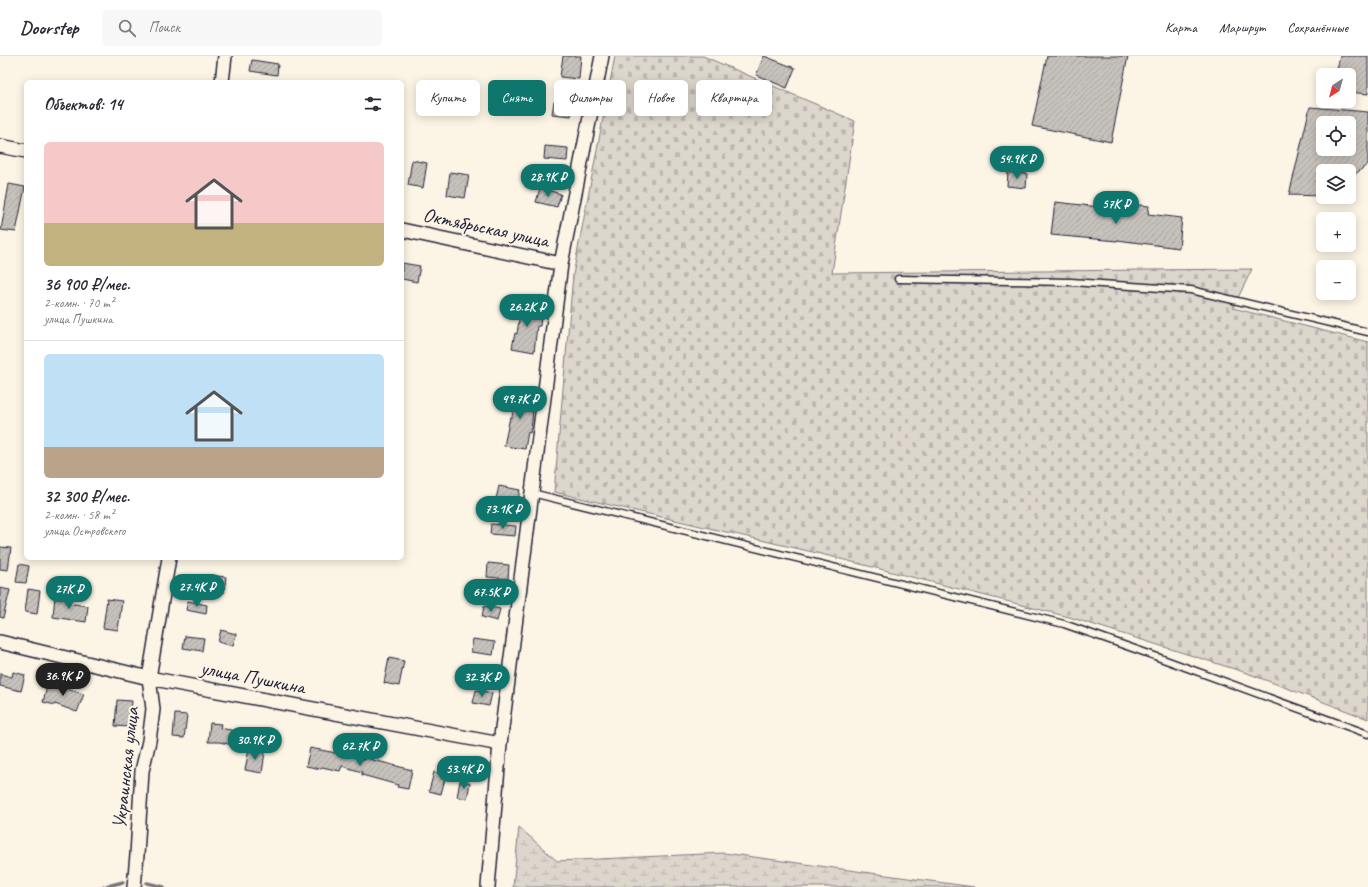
<!DOCTYPE html>
<html lang="ru">
<meta charset="utf-8">
<style>
body{margin:0;font-family:Caveat,sans-serif;background:#f7f7f7;color:#2b2b33;height:100vh;display:flex;flex-direction:column;font-size:15px;white-space:nowrap}
*{box-sizing:border-box;margin:0}
p{font-size:13px;color:#7c7c81}
.icon{flex:none;width:22px;height:22px;fill:none;stroke:currentColor;stroke-width:2;stroke-linecap:round;stroke-linejoin:round}
.map{position:relative;flex:1;overflow:hidden}
.sheet{position:absolute;left:24px;top:24px;width:380px;height:480px;display:flex;flex-direction:column;background:#fff;border-radius:6px;box-shadow:0 2px 10px #0003}
.sheet>*{flex:none}
.top-card{position:absolute;left:416px;top:24px;width:380px;height:36px;display:flex;gap:8px}
.needle{width:26px;rotate:216deg}
.controls{position:absolute;left:1316px;top:12px;display:grid;gap:8px}
.controls a{display:grid;place-items:center;width:40px;height:40px;border-radius:6px;background:#fff;box-shadow:0 2px 10px #0003;font-size:20px}
.price{position:absolute;translate:-50% -34px;padding:0 9px;border-radius:14px;background:#0f766e;color:#fff;font-size:13px;line-height:26px;filter:drop-shadow(0 1px 2px #0008)}
.price::after{content:'';position:absolute;left:50%;top:24px;width:12px;height:9px;margin-left:-6px;background:inherit;clip-path:polygon(0 0,100% 0,50% 100%)}
.price.current{background:#222;color:#fff}
ul{padding:0;list-style:none}
li{display:grid;align-content:center;gap:8px;height:212px;padding:0 20px}
li+li{border-top:1px solid #e1e1e2}
li span{display:grid;place-items:center;height:124px;border-radius:6px;color:#555}
li>.icon{margin-inline-start:auto}
span .icon{width:72px;height:72px;fill:#fffc;stroke-width:1}
li b{font-size:17px}
h2{display:flex;justify-content:space-between;align-items:center;height:48px;padding:0 20px;font-size:17px}
.chip{padding:0 14px;border-radius:6px;background:#fff;box-shadow:0 2px 10px #0003;font-size:14px;line-height:36px}
.chip.current{background:#0f766e;color:#fff}
header{display:flex;align-items:center;gap:24px;box-sizing:border-box;height:56px;padding:0 20px;background:#fff;border-bottom:1px solid #e1e1e2}
header strong{font-size:19px}
nav{display:flex;gap:22px;margin-inline-start:auto;font-size:14px}
.search{width:280px;height:36px;background:#f7f7f7;display:flex;align-items:center;gap:10px;box-sizing:border-box;padding:0 14px;border-radius:6px;color:#7c7c81;font-size:15px}
.map>svg:first-child{display:block}
.wetland{fill:url(#wetland-marsh);stroke:#7f7c84}
.cemetery{fill:url(#cemetery-stones);stroke:#7f7c84}
.lines{fill:none;stroke-linecap:round;stroke-linejoin:round}
.stream{stroke:#78757e;stroke-width:3.5}
.building{fill:url(#building-hatch);stroke:#22223b;fill-rule:evenodd}
.lane-casing{stroke:#22223b;stroke-width:9}
.street-casing{stroke:#22223b;stroke-width:16}
.lane{stroke:#fcf5e5;stroke-width:6}
.street{stroke:#fcf5e5;stroke-width:13}
.labels{text-anchor:middle;stroke-width:4;stroke-linejoin:round;paint-order:stroke}
.street-label{font-size:20px;fill:#22223b;stroke:#fcf5e5}
</style>
<header>
<strong>Doorstep</strong>
<div class="search"><svg class="icon" aria-label="search" viewBox="0 0 24 24"><circle cx="10" cy="10" r="6"/><path d="M15 15l6 6"/></svg>Поиск</div>
<nav><a>Карта</a><a>Маршрут</a><a>Сохранённые</a></nav>
</header>
<div class="map">
<svg width="1368" height="831" viewBox="0 0 1368 831">
<defs>
<pattern id="wetland-marsh" width="20" height="14" patternUnits="userSpaceOnUse"><rect width="20" height="14" fill="#dcd6cc"/><path d="M1 5h8M5 5V1M11 12h8M15 12V8" fill="none" stroke="#bcb7b0"/></pattern>
<pattern id="cemetery-stones" width="16" height="16" patternUnits="userSpaceOnUse"><rect width="16" height="16" fill="#dcd6cc"/><path d="M2 7V4a2 2 0 0 1 4 0v3zM10 15v-3a2 2 0 0 1 4 0v3z" fill="#bcb7b0"/></pattern>
<pattern id="building-hatch" width="6" height="6" patternUnits="userSpaceOnUse"><rect width="6" height="6" fill="#c6c1bb"/><path d="M-1 1l2-2M0 6l6-6M5 7l2-2" fill="none" stroke="#aaa6a2"/></pattern>
</defs>
<rect width="100%" height="100%" fill="#fcf5e5"/>
<filter id="ink" filterUnits="userSpaceOnUse"><feTurbulence type="fractalNoise" baseFrequency=".025" numOctaves="2"/><feDisplacementMap in="SourceGraphic" scale="8" xChannelSelector="R" yChannelSelector="G"/><feConvolveMatrix kernelMatrix="1 2 1 2 8 2 1 2 1" color-interpolation-filters="sRGB"/></filter>
<g filter="url(#ink)">
<path class="wetland" d="M519 771 557 805 724 797 974 831H513Z"/>
<path class="cemetery" d="M615 0H703L855 65 832 217 1252 213 1233 252 1368 286V663L1247 617 1069 561 821 498 554 436 573 219Z"/>
<g class="lines">
<path class="stream" d="M147 827 164 831
M104 831 123 826"/>
</g>
<path class="building" d="M563 0H581L579 23 560 21Z
M764 0 795 12 787 32 756 19Z
M1047 0H1128L1111 86 1032 70Z
M1340 0H1368V38L1349 36V19H1336Z
M252 4 278 8 277 19 250 15Z
M554 46 573 49 571 60 552 58Z
M1310 51 1368 56V108L1349 123V115H1323V140L1289 139ZM1323 67H1349V93H1323Z
M545 90 568 92 567 105 544 103Z
M412 104 427 107 423 132 408 129Z
M450 116 469 119 465 142 447 139Z
M1008 116 1027 118 1026 132 1007 130Z
M9 128 25 131 16 176 1 174Z
M540 132 561 138 557 151 536 146Z
M1055 146 1127 154V148L1149 150 1148 158 1182 162 1179 192 1117 184V185L1051 179Z
M402 207 420 210 417 226 402 223Z
M521 249 542 252 540 270H537L534 296 512 292 515 277 517 278Z
M515 335 534 337 532 365 530 377 528 376 525 393 504 390 510 361 512 362Z
M499 430 520 434 517 447 496 443Z
M491 468 516 470 515 480 490 478Z
M0 491 11 492 8 514 0 513Z
M488 507 509 509 508 523 487 521Z
M19 508 29 510 26 527 16 526Z
M217 520 226 521 224 537 215 536Z
M0 532 10 534 3 562 0 561Z
M28 533 40 535 37 558 25 556Z
M55 539 68 541 67 547 88 550 86 566 53 561Z
M107 543 122 545 118 574 103 572Z
M188 545 207 549 206 558 186 554Z
M484 550 500 553 497 565 482 561Z
M221 574 236 578 233 590 218 586Z
M185 580 204 582 202 595 183 592Z
M473 583 495 586 493 599 471 596Z
M389 602 404 605 399 630 384 627Z
M13 616 25 619 21 635 0 630V618L12 621Z
M48 627 84 638 77 656 55 648V649L43 646Z
M476 634 492 637 489 650 473 647Z
M117 644 132 645 129 671 115 670Z
M175 658 187 659 184 682 173 681Z
M210 667 221 668 220 672 241 676 238 690 219 686H208Z
M310 692 352 700 365 704 366 702 412 714 408 733 397 731 398 729 362 719V716L342 710 340 715 322 711 321 713 306 710Z
M249 693 265 696 262 717 245 714Z
M434 716 446 719 441 738 429 735Z
M460 725 470 727 467 743 457 741Z"/>
<g class="lines">
<g class="lane-casing">
<path id="lane" d="M898 223 1071 226 1191 234 1368 276
M532 437 1064 568 1152 599 1368 678"/>
</g>
<g class="street-casing">
<path id="street" d="M222 26 225 0
M0 90 26 95
M402 174 561 208
M0 586 149 622 500 688
M134 831 137 799 142 715 149 685 153 653 149 622 169 502
M488 831 500 688 561 208 602 0"/>
</g>
<use href="#lane" class="lane"/>
<use href="#street" class="street"/>
</g>
</g>
<g class="labels">
<g class="street-label">
<text transform="translate(486 171) rotate(12)" y="7">Октябрьская улица</text>
<text transform="translate(253 621) rotate(11)" y="7">улица Пушкина</text>
<text transform="translate(125 712) rotate(-84)" y="7">Украинская улица</text>
</g>
</g>
</svg>
<div class="controls">
<a><svg class="needle" viewBox="-14 -14 28 28"><path d="M0-13l5 13h-10z" fill="#e53935"/><path d="M0 13l5-13h-10z" fill="#7c7c81"/></svg></a>
<a><svg class="icon" aria-label="locate" viewBox="0 0 24 24"><circle cx="12" cy="12" r="6"/><path d="M12 2v4M12 18v4M2 12h4M18 12h4"/></svg></a>
<a><svg class="icon" aria-label="layers" viewBox="0 0 24 24"><path d="M12 4l9 5-9 5-9-5zM3 14l9 5 9-5"/></svg></a>
<a>+</a>
<a>−</a>
</div>
<b class="price" style="left:1017px;top:124px">54.9K ₽</b>
<b class="price" style="left:548px;top:142px">28.9K ₽</b>
<b class="price" style="left:1116px;top:169px">57K ₽</b>
<b class="price" style="left:527px;top:272px">26.2K ₽</b>
<b class="price" style="left:520px;top:364px">49.7K ₽</b>
<b class="price" style="left:503px;top:474px">73.1K ₽</b>
<b class="price" style="left:197px;top:552px">27.4K ₽</b>
<b class="price" style="left:69px;top:554px">27K ₽</b>
<b class="price" style="left:491px;top:557px">67.5K ₽</b>
<b class="price current" style="left:63px;top:641px">36.9K ₽</b>
<b class="price" style="left:482px;top:642px">32.3K ₽</b>
<b class="price" style="left:255px;top:705px">30.9K ₽</b>
<b class="price" style="left:360px;top:711px">62.7K ₽</b>
<b class="price" style="left:464px;top:734px">53.4K ₽</b>
<div class="top-card">
<a class="chip">Купить</a>
<a class="chip current">Снять</a>
<a class="chip">Фильтры</a>
<a class="chip">Новое</a>
<a class="chip">Квартира</a>
</div>
<section class="sheet">
<h2>Объектов: 14<svg class="icon" aria-label="filters" viewBox="0 0 24 24"><path d="M4 7h16M4 17h16"/><circle cx="9" cy="7" r="2"/><circle cx="15" cy="17" r="2"/></svg></h2>
<ul>
<li><span style="background:linear-gradient(#f6c9c9 65%,#c2b280 0)"><svg class="icon" aria-label="home" viewBox="0 0 24 24"><path d="M3 11l9-7 9 7M6 9v11h12V9"/></svg></span><div><b>36 900 ₽/мес.</b><p>2-комн. · 70 m²</p><p>улица Пушкина</p></div></li>
<li><span style="background:linear-gradient(#bfe0f5 75%,#b9a48a 0)"><svg class="icon" aria-label="home" viewBox="0 0 24 24"><path d="M3 11l9-7 9 7M6 9v11h12V9"/></svg></span><div><b>32 300 ₽/мес.</b><p>2-комн. · 58 m²</p><p>улица Островского</p></div></li>
</ul>
</section>
</div>
